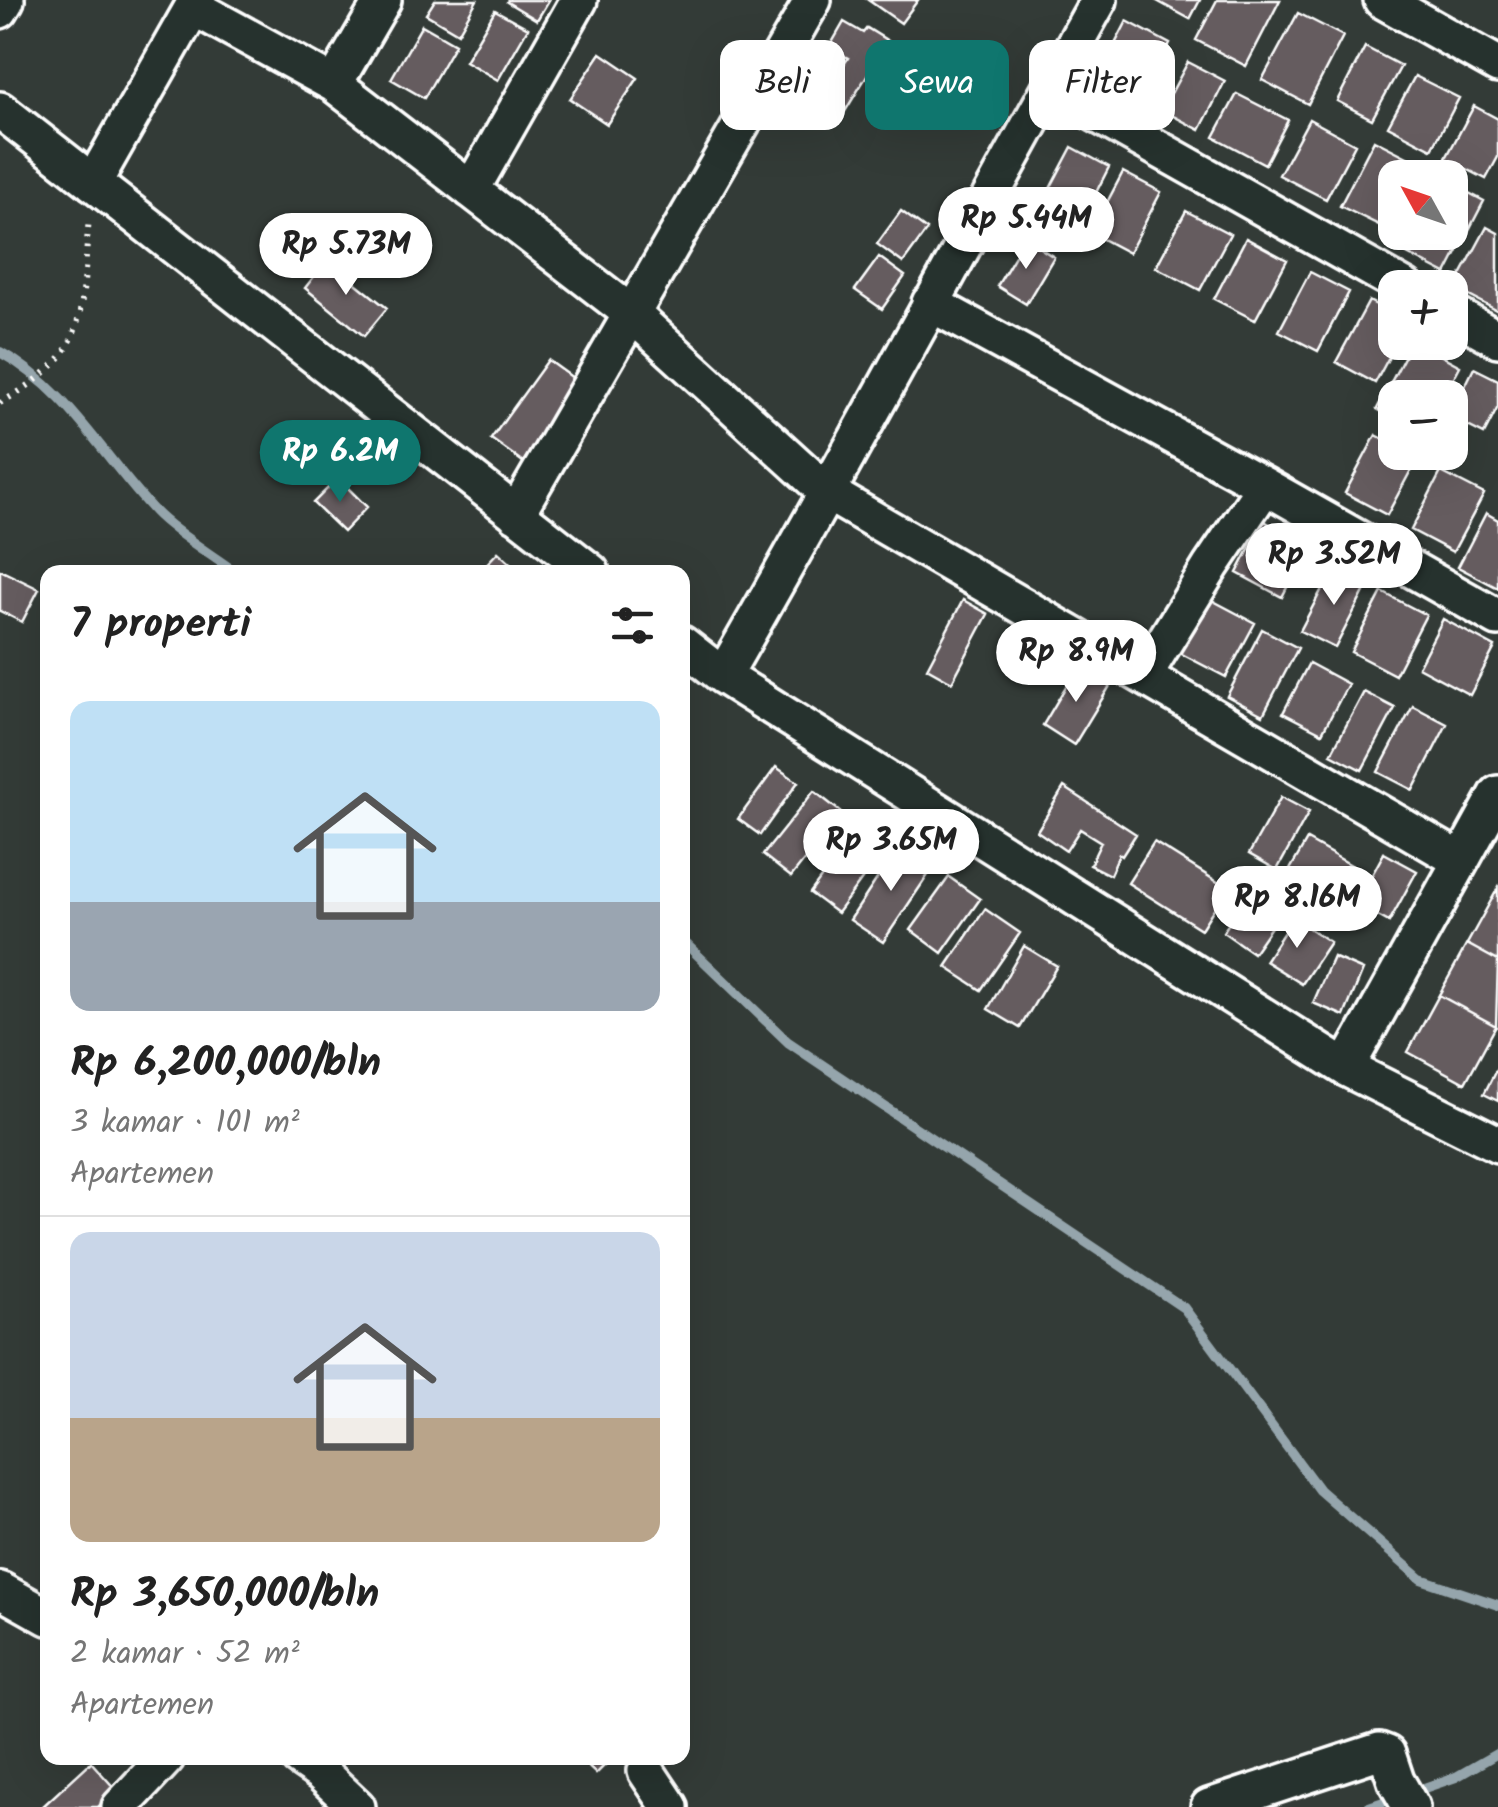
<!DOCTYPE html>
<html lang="id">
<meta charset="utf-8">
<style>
body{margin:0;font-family:Kalam,sans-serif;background:#f2f2f2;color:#222;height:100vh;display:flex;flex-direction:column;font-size:38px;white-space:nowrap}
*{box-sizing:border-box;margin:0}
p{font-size:32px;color:#767676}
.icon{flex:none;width:55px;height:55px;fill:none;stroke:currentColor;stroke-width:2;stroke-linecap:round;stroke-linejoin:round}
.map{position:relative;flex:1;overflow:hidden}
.details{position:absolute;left:40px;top:565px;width:650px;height:1200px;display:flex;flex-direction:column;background:#fff;border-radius:20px;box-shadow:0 10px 40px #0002}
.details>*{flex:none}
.guide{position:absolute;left:720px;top:40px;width:628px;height:90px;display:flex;gap:20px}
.needle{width:65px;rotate:310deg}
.fabs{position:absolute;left:1378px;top:160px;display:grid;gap:20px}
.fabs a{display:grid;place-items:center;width:90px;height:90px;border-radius:20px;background:#fff;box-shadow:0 10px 40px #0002;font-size:50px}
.price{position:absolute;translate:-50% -85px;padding:0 22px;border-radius:35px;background:#fff;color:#222;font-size:32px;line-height:65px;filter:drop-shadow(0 2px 5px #0008)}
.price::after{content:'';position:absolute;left:50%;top:60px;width:30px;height:22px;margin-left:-15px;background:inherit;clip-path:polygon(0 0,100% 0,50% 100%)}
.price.selected{background:#0f766e;color:#fff}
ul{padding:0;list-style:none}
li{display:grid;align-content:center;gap:20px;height:530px;padding:0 30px}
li+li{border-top:2px solid #e0e0e0}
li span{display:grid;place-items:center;height:310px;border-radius:20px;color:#555}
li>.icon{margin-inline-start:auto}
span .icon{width:180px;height:180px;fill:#fffc;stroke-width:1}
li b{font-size:42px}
h2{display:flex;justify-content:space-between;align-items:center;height:120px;padding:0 30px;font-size:42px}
.tag{padding:0 35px;border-radius:20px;background:#fff;box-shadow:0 10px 40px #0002;font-size:35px;line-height:90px}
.tag.selected{background:#0f766e;color:#fff}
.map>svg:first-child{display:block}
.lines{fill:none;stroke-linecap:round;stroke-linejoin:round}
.stream{stroke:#95a5ac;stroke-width:10}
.building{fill:#655b5f;stroke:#fff;stroke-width:2.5}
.minor-casing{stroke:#fff;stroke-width:42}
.path{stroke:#fff;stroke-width:6;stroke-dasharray:2.5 8;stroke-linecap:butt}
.minor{stroke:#26332d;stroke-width:35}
</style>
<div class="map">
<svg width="1498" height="1807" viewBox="0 0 1498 1807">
<rect width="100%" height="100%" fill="#333b37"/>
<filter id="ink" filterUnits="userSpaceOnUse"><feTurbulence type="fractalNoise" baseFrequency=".01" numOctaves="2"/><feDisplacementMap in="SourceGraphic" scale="20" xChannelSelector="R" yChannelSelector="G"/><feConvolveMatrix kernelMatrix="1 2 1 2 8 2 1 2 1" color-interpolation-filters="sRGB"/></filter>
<g filter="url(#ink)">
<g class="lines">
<path class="stream" d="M0 352C68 389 104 458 155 512 174 532 212 555 235 572
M682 940 788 1042 1184 1308 1319 1490 1421 1579 1498 1605
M1369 1807 1456 1777 1498 1753"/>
</g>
<path class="building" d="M435 0H477L458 33 426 14Z
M508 0H549L537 20 507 2Z
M868 0H918L901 23Z
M1155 0H1200L1190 19Z
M1217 0H1280L1246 66 1196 40Z
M495 10 528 28 498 80 465 61Z
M1298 13 1343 36 1308 104 1262 80Z
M1127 21 1170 44 1143 95 1100 73Z
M844 22 863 33 867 28 888 41 841 118 803 94 820 64 838 74 848 58 829 48Z
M422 25 455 44 424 98 391 79Z
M1365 47 1401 66 1372 119 1337 101Z
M601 53 638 78 607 124 570 99Z
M1188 62 1225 81 1200 130 1162 110Z
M1415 76 1459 98 1432 149 1388 126Z
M1237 94 1288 120 1265 164 1214 137Z
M1474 106 1498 119V157L1486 179 1446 158Z
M1309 119 1355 144 1326 199 1279 175Z
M1374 140 1413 160 1404 178H1395V195L1379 225 1340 206Z
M1072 147 1109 167 1081 222 1043 202Z
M1123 172 1161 192 1129 253 1091 233Z
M1450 183 1484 201 1446 274 1407 254 1418 232H1450Z
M901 211 927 230 903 263 877 244Z
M1186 211 1230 234 1200 290 1156 267Z
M1487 227 1498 233V311L1454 288Z
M1246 238 1287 260 1255 320 1214 299Z
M1025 239 1054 257 1026 304 997 286Z
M879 257 905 276 882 309 855 290Z
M327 260 387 308 364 336 305 288Z
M1310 272 1349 292 1318 351 1279 331Z
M1369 301 1395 315 1397 342 1375 383 1336 362Z
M1412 342H1416L1460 366 1443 398H1395V419L1377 409Z
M548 360 580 383 523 462 491 439Z
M1474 368 1498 380V407L1484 434 1450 417Z
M1376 435 1395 445V452H1410L1418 457 1387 515 1345 493Z
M1441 472 1484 494 1453 552 1411 530Z
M338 478 367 507 343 532 313 503Z
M1486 513 1498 520V588L1458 567Z
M1264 521 1309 545 1282 597 1237 573Z
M498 552 520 572H479Z
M1333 568 1367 586 1335 648 1300 631Z
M0 570 39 589 22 622 0 611Z
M1382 592 1426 615 1395 675 1351 652Z
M1204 596 1255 623 1226 677 1176 651Z
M963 600 988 614 952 682 927 668Z
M1443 619 1495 647 1470 695 1418 667Z
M1262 629 1298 648 1263 715 1227 696Z
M1309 663 1348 684 1322 733 1283 713Z
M1078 666 1110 686 1074 745 1043 725Z
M1364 692 1395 708 1362 770 1331 754Z
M1413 706 1447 724 1413 790 1378 772Z
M776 767 798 782 760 835 738 819Z
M1064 787 1136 834 1122 856 1119 854 1110 875 1090 865 1101 842 1080 829 1066 851 1037 831Z
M814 791 842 813 791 877 763 855Z
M1281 797 1309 812 1277 870 1249 854Z
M860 825 888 844 837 913 810 893Z
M1307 840 1351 865 1331 901 1287 875Z
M1154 842 1227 888 1201 929 1128 883Z
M898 847 932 869 883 942 850 920Z
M1384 853 1417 871 1389 922 1356 904Z
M949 877 980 899 942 953 911 930Z
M1254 887 1284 908 1253 953 1223 932Z
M1498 888V961L1467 944Z
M985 909 1020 933 981 990 946 967Z
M1293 918 1330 942 1302 984 1265 961Z
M1467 944 1498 961 1496 1026 1439 995Z
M1024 946 1057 966 1020 1028 988 1009Z
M1333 957 1363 970 1344 1016 1313 1003Z
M1439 995 1496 1026 1465 1083 1408 1052Z
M1498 1066V1101L1484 1094Z
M579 1758H612L596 1774Z
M91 1762 116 1790 98 1807H42Z"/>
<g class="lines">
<g class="minor-casing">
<path id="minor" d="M1382 0 1498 65
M193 7 334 84 632 314 828 493 1460 860
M0 10 6 0
M334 84 383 0
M1050 88 1406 288
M0 110 591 572
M93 183 197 0
M471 190 579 0
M930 303 1265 486 1498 618
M1450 312 1498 339
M516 514 813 0
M682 644 723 676 1346 1068 1498 1144
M1144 675 1211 566 1265 486
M723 676C852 453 973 225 1099 0
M1346 1068 1498 794
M0 1590 48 1617
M299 1758 321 1773 357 1807
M646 1771 670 1807
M120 1807 166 1758
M1209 1807 1379 1751 1387 1754 1396 1781 1411 1807"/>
</g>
<path class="path" d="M0 403C25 389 57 368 70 342 86 312 85 254 89 219"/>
<use href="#minor" class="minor"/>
</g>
</g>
</svg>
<div class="fabs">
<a><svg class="needle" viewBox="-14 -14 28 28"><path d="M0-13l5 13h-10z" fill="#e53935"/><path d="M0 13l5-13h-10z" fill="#767676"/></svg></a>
<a>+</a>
<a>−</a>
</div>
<b class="price" style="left:1026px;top:272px">Rp 5.44M</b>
<b class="price" style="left:346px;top:298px">Rp 5.73M</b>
<b class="price selected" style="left:340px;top:505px">Rp 6.2M</b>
<b class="price" style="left:1334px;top:608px">Rp 3.52M</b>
<b class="price" style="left:1076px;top:705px">Rp 8.9M</b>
<b class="price" style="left:891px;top:894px">Rp 3.65M</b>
<b class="price" style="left:1297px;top:951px">Rp 8.16M</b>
<div class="guide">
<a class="tag">Beli</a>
<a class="tag selected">Sewa</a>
<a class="tag">Filter</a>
</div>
<section class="details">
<h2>7 properti<svg class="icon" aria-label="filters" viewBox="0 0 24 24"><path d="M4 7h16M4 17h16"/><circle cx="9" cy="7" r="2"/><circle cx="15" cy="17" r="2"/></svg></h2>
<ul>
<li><span style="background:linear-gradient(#bfe0f5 65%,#9aa5b1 0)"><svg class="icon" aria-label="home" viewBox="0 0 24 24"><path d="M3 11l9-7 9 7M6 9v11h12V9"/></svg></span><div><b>Rp 6,200,000/bln</b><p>3 kamar · 101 m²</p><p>Apartemen</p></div></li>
<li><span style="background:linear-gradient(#c9d6e8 60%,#b9a48a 0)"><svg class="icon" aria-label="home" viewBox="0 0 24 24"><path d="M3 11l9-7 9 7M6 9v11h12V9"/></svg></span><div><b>Rp 3,650,000/bln</b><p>2 kamar · 52 m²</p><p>Apartemen</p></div></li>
</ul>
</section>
</div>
